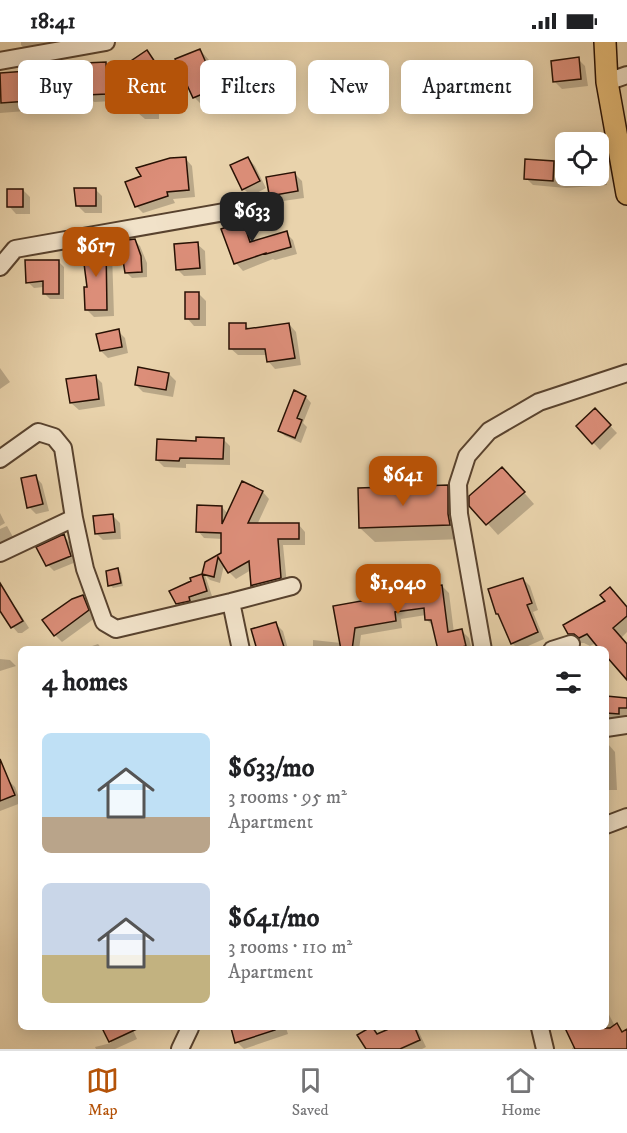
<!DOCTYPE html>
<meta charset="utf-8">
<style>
body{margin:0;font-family:"IM FELL DW Pica",serif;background:#f2f2f2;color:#202124;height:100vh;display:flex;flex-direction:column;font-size:22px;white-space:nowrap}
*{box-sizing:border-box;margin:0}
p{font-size:20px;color:#757577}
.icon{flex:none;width:33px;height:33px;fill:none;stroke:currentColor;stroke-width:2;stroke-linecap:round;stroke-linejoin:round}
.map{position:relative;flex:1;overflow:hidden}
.sheet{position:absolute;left:18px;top:604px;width:591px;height:384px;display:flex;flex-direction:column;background:#fff;border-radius:9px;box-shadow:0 3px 15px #0003}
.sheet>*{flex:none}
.guide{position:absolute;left:18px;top:18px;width:591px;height:54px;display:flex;gap:12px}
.tools{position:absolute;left:555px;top:90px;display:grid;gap:12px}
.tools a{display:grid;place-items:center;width:54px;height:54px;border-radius:9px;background:#fff;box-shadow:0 3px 15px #0003;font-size:30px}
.price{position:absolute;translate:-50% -51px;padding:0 14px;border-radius:12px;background:#b45309;color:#fff;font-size:20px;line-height:39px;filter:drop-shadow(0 2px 3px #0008)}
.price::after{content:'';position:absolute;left:50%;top:36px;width:18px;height:14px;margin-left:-9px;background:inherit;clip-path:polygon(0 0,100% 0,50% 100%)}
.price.active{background:#222;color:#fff}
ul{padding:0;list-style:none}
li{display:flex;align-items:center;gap:18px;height:150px;padding:0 24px}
li span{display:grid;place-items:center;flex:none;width:168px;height:120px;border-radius:9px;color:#555}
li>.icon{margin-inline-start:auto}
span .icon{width:72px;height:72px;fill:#fffc;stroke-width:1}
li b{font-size:26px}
h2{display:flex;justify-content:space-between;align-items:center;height:72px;padding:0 24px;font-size:26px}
.pill{padding:0 21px;border-radius:9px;background:#fff;box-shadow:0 3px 15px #0003;font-size:21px;line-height:54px}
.pill.active{background:#b45309;color:#fff}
.status{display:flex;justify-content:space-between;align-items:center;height:42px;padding:0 30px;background:#fff;direction:ltr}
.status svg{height:16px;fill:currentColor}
.tabs{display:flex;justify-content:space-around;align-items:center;height:84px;border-top:2px solid #e0e0e0;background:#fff;font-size:16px;color:#757577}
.tabs a{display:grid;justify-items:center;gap:3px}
.tabs .active{color:#b45309}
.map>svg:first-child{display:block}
.shadow{fill:#0003}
.building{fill:#dc8e79;stroke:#281104;stroke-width:1.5}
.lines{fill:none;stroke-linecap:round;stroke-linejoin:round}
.minor-casing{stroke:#58422e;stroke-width:20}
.major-casing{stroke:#281104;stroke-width:24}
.minor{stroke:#f1e2c9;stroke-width:16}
.major{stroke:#e4ba76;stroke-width:21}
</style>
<div class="status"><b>18:41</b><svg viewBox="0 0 49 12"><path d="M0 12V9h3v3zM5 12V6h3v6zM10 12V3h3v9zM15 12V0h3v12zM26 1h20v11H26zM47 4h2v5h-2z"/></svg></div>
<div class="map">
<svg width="627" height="1007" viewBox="0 0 627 1007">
<rect width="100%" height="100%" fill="#e9d3ac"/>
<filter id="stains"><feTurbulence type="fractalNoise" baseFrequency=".00333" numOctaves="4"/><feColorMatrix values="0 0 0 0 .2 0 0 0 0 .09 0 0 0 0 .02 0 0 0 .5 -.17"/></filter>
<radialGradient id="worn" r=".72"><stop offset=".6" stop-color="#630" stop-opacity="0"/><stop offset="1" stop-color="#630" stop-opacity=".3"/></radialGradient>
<path class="shadow" d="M21 0H59V2L28 10 21 3Z
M200 8 210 19 227 57 205 66 194 55Z
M147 10 153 16 168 39 159 45V77H145L138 71 137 45Z
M578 17 585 24 588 44 562 47 555 40Z
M106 22 113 29 114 59 94 60 87 52Z
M40 30 50 40 52 67 0 71V42Z
M598 111 605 118 607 143 566 146 533 143 526 136 527 119 566 121V134H598Z
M185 116 192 124 195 155 173 157 175 161 143 171 136 164Z
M248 116 255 124 266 146 251 154 244 147Z
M295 132 302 139 304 156 283 159 277 158 270 151Z
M95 147 102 154V171H85L78 164Z
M23 148 30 155V172H16L9 164Z
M242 181 249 188 254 200 286 191 293 198 297 212 275 218 273 217 243 229 236 221Z
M134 198 140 204 147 221V235L132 236 126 230Z
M197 202 205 209 206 233 184 234 177 227Z
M105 203 112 210 114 274 94 275 86 267 88 246Z
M58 219 64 225V257H50L44 251V245L34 246 28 240Z
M198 251 206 259V284H194L187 276Z
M289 282 296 290 301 323 275 327 268 319 267 313H238L230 306 245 283 251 288Z
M118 289 125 296 128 311 108 316 101 309Z
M0 326 10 340 0 347Z
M169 332 176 339 173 355 143 350 136 343Z
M95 334 102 341 105 364 79 368 71 361Z
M306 355 311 361 303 381 307 385 301 401 285 394 280 389Z
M595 368 617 391 600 408 578 384Z
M223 397 230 404V423L186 422V426L164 425 157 418 197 401Z
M35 434 42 442 49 469 36 472 29 465Z
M513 438 534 462 498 493 471 463Z
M242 441 263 450 269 457 257 483H299L305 490V503H283L287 542 259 549 252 543 251 528 236 537 229 530 224 523 220 541 210 538 205 533 212 554 193 560 194 564 182 567 177 561 193 540 192 537 203 533 206 521 223 511V497L204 496 198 489 222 465 228 472Z
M447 444 461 459 464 497 375 500 360 486Z
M0 471 5 481 0 484Z
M113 474 120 481 121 497 103 498 96 491Z
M7 484 13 495 0 502V487Z
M64 494 69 500 76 520 54 529 48 523Z
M118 528 121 531 123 544 113 546 110 543Z
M523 537 530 544 538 568 533 570 544 597 519 608 512 601 502 576 497 572Z
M442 544 449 551 454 591 462 589 469 596 472 608H439L434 585 427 578 426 573 401 577 402 586 361 593 359 608H258L276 582 283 589 288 607 313 604V598L341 601 335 566Z
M83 555 90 562 95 576 62 600 55 593Z
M10 560 17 567 29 586 22 591H18L11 583Z
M608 560 627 566V590L621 596 627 603V636L606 612V608L596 601 590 604 584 601H578L569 591Z
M98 602 103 608H80Z
M0 617 10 618 16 624 0 629Z
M606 655 627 657V673L626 679 609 678 606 675Z
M606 702H608L615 710 617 748H606Z
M8 738 15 745 21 761 0 769V741Z
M606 967 615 984 617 983 624 991 627 990V1007H572V1006L575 1004 566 986H606Z
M103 986H132L137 997 115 1007H96L95 1005 111 1001Z
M232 986H286L288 992 244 1007 237 1000Z
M372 986 379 993 395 986H417L426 1005 422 1007H367L359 994Z"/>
<path class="building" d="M200 7 217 46 193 56 175 17Z
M147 8 163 32 153 38 154 71H137L136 45 122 25Z
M579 15 581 37 553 40 551 19Z
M106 20 107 52 86 53 85 21Z
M41 28 43 58 1 61 0 31Z
M186 115 189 148 167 150 168 154 135 165 125 140 141 134 136 126 170 116Z
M248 115 260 139 242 148 230 123Z
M525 117 554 119 553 139 524 137Z
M295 130 298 149 275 153 269 152 266 135Z
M74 146H96V164H76Z
M7 147H23V165H7Z
M243 179 250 200 287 189 291 205 266 212V211L234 222 221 187Z
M135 197 141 214 142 230 125 231 120 199Z
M198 200 200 226 176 228 174 202Z
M106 202 107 268H85L84 245H87L82 206Z
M25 218H59V252H43V239L26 241Z
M185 250H199V277H185Z
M229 281H246V287L289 281 295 316 267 320 265 307H229Z
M119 287 122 305 100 309 96 292Z
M138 325 169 331 166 348 135 343Z
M96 333 99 357 70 361 66 337Z
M294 348 306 354 297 376 302 378 295 396 278 389Z
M595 366 611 383 592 402 576 384Z
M196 395 224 396 223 417 180 416 179 419 156 418 157 397 196 399Z
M502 425 525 450 486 483 469 464V454Z
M36 433 43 462 27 466 21 436Z
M242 439 263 449 248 481H299V497H278L281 536 253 543 251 544 249 519 228 531 218 515 214 535 202 532 205 520 221 511V491L196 490 197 463 222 464V482Z
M448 443V472L450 483 359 486 358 446Z
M113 472 115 490 95 492 93 474Z
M64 492 71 514 46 524 36 505Z
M118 526 121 541 108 544 106 529Z
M202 532 207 549 189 555 190 559 176 562 169 549 191 539 190 536Z
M523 536 532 561 527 563 538 590 511 602 498 572H496L488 547Z
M0 541 23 579 11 586 0 569Z
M442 543 448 590 462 587 466 604 451 608H438L431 578H425L424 566 395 570 396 579 355 586 352 608H341L333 564 367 558 366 555 407 548 406 547Z
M610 545 627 565V574L613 586 627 602V638L606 614V608H600L587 592 579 596 574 592H568L563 583 605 559 600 553Z
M83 553 89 568 54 594 42 578 72 557Z
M276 580 285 608H257L251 587Z
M606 654 627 656V666H619V672L606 671Z
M0 717 15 753 0 759Z
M617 981 622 990 627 987V1007H575L565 986H610Z
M102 986H139L109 1000Z
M231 986H275V988L235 1001Z
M369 986H373L377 992 391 986H415L420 998 400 1007H366L357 993Z"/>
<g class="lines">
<g class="minor-casing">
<path id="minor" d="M0 19 106 0
M607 40 627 33
M0 225 15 207 270 162
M0 417 38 390 54 395 63 406 74 476 85 527 104 580 116 587 231 560 292 544
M0 511 74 476
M231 560 241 608
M483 608 459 472 458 442 467 414 489 389 539 360 627 331
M552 608 571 602
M606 686 627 683
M606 783 627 775
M540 986 545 1007
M180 1007 190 986"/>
</g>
<g class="major-casing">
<path id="major" d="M605 0 607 40 627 152"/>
</g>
<use href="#minor" class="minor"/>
<use href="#major" class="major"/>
</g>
<rect width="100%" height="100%" filter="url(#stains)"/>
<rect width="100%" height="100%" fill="url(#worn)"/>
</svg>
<div class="tools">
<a><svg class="icon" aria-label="locate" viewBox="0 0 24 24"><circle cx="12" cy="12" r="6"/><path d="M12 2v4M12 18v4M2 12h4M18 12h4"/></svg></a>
</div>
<b class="price active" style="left:252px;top:201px">$633</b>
<b class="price" style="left:96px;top:236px">$617</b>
<b class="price" style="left:403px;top:465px">$641</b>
<b class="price" style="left:398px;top:573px">$1,040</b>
<div class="guide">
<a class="pill">Buy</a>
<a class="pill active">Rent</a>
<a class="pill">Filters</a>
<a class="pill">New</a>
<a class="pill">Apartment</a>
</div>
<section class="sheet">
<h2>4 homes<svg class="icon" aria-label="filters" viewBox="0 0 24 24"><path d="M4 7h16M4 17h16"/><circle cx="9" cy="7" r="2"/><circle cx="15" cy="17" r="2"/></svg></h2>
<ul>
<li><span style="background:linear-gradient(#bfe0f5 70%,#b9a48a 0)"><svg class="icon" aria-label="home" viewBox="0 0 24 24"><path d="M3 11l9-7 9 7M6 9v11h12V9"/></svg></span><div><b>$633/mo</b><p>3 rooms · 95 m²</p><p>Apartment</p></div></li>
<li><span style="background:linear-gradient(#c9d6e8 60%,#c2b280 0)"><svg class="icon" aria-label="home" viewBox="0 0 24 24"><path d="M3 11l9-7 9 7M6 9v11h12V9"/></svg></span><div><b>$641/mo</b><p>3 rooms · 110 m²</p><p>Apartment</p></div></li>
</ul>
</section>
</div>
<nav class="tabs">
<a class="active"><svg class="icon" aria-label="map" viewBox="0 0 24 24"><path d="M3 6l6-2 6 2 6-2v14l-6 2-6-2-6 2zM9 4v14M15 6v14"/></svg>Map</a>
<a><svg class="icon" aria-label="saved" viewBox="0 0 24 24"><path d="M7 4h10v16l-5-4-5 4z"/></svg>Saved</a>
<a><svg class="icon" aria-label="home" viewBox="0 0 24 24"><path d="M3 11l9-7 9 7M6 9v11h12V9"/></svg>Home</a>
</nav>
